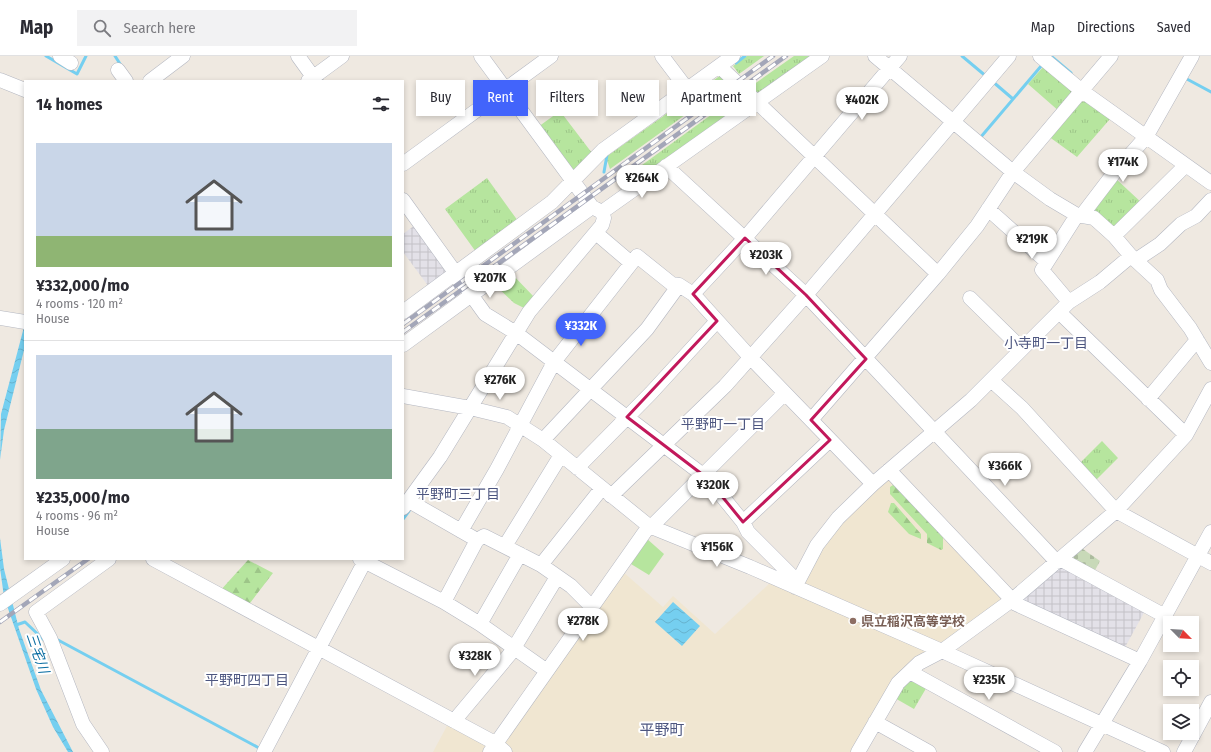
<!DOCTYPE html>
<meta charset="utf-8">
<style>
body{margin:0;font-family:"Fira Sans Condensed","Noto Sans JP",sans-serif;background:#f2f2f3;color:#2b2b33;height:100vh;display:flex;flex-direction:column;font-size:15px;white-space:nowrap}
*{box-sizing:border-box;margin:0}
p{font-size:13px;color:#7c7c81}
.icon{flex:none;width:22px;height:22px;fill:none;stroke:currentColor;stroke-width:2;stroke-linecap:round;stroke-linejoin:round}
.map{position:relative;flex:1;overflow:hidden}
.details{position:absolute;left:24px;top:24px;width:380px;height:480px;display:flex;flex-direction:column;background:#fff;border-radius:0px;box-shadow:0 2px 6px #0003}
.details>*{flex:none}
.top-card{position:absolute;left:416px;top:24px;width:380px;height:36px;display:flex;gap:8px}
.needle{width:26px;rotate:114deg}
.controls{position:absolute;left:1163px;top:560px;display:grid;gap:8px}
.controls a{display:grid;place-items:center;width:36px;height:36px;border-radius:0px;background:#fff;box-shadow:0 2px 6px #0003;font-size:20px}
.price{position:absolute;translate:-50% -34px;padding:0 9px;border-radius:14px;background:#fff;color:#222;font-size:13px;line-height:26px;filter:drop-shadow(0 1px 2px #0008)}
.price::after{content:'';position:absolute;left:50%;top:24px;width:12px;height:9px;margin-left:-6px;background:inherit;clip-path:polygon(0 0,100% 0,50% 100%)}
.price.on{background:#4264fb;color:#fff}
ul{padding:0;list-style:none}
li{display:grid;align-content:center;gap:8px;height:212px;padding:0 12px}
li+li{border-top:1px solid #e1e1e2}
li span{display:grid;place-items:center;height:124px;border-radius:0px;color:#555}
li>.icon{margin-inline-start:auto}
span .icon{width:72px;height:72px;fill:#fffc;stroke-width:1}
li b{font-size:17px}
h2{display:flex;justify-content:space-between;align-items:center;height:48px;padding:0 12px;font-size:17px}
.chip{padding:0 14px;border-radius:0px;background:#fff;box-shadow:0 2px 6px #0003;font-size:14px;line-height:36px}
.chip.on{background:#4264fb;color:#fff}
header{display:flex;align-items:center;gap:24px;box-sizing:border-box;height:56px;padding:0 20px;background:#fff;border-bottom:1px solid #e1e1e2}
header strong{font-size:19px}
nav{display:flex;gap:22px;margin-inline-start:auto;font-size:14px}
.search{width:280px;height:36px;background:#f2f2f3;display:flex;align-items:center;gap:10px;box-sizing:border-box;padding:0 14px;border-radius:0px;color:#7c7c81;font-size:15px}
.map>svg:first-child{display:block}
.industrial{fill:url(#industrial-grid)}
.education{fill:#f0e6d1}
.grass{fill:url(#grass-tufts)}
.forest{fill:url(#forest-firs)}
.cemetery{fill:url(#cemetery-stones)}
.park{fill:#b6e59e}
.water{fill:url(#water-waves)}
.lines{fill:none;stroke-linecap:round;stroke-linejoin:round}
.stream{stroke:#75cff0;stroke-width:3}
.minor-casing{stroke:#b4b7c1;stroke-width:15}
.minor{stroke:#fff;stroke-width:14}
.rail-casing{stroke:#a3a6b8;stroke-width:4.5}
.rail{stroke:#fff;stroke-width:3;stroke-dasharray:9;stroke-linecap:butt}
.marked{fill:none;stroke:#c2185b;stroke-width:3;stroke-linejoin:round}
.education-dot{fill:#8d6e63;stroke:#fff;stroke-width:1.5}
.labels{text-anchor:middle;stroke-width:4;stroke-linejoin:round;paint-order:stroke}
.education-label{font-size:13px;font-weight:bold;fill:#785e54;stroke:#fff;text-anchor:start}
.neighbourhood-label{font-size:14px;fill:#4d5680;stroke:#fff}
.water-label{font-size:14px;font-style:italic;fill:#0d6fa3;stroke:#fff}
.quarter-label{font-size:15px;fill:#4d5680;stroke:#fff}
</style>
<header>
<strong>Map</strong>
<div class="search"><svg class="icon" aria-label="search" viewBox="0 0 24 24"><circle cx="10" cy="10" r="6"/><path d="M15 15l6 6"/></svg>Search here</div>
<nav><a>Map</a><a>Directions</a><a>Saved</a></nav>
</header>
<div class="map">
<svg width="1211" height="696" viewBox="0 0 1211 696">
<defs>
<pattern id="industrial-grid" width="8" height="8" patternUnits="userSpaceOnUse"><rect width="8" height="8" fill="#e3e1e8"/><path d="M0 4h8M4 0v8" fill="none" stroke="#c3c1c7"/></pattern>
<pattern id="grass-tufts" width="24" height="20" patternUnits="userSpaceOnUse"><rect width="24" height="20" fill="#b6e59e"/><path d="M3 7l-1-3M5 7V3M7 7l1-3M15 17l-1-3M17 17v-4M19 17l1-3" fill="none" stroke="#9dc588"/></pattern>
<pattern id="forest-firs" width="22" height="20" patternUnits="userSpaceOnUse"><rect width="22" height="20" fill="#b6e59e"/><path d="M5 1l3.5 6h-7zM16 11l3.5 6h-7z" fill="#9dc588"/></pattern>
<pattern id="cemetery-stones" width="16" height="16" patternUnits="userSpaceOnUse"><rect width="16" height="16" fill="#c8d9b8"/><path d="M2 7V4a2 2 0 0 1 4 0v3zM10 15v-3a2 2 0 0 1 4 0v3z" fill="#acbb9e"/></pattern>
<pattern id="water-waves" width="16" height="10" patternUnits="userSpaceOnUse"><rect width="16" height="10" fill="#75cff0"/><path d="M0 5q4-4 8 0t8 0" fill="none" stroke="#66b2ce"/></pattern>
</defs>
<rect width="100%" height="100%" fill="#efe9e1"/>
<path class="industrial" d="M415 169 447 212 446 218 429 231 403 196V178Z
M1060 509 1146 553 1123 595 1020 543Z"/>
<path class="education" d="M886 421 1005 541 925 600 854 696H508L502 690 622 515 663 551 673 540 715 578 770 527 794 538 828 477Z
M448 668 486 689 491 696H433Z"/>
<path class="grass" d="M747 0H764L739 18 733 10Z
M794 0H811L756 38 750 31Z
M1044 10 1071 35V43L1060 56 1028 28Z
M721 19 728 28 610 113 606 101Z
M737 40 743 48 628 131 620 125Z
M1085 45 1110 63 1077 101 1048 80 1077 47Z
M560 55 592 97 575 114 569 113 538 71Z
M487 122 518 165 476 196 445 153Z
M1115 122 1143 148 1115 176 1088 157Z
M510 216 535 242 526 253 514 247 494 228Z
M1102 385 1118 402 1094 426 1078 409Z
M907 621 928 629 914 653 893 641Z"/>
<path class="forest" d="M893 429 898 432 943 481V493L941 494 927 487V478L890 438V431Z
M891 447H894L921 478V483L909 478 888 456Z
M248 504 273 517 247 551 219 536Z"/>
<path class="cemetery" d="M1080 491 1100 505 1093 518 1068 505Z"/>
<path class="park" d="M646 482 664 498 649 519 631 508Z"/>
<path class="water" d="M25 260V290L4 374 0 404 1 358 24 271Z
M0 482 4 513 19 573 41 634 73 696H68L53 671 36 633 4 541 0 512Z
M673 546 700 570 682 590 655 566Z"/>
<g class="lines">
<path class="stream" d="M46 0 77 18 86 0
M115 0 122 11
M962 0 987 21
M1051 0 1071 17
M736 7 745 0
M1185 22 1211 36
M992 25 1013 43
M980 82 1042 9
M604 116 607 99
M403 463 409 455
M16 569 25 566 44 584
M58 584 259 692"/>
<g class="minor-casing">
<path id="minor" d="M60 0 71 7
M298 0 316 25
M662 0 687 33
M875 0 1013 116 1050 143 1077 159 1094 162 1114 180 1131 200 1157 224 1161 234 1190 272 1211 307
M1040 0 1082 35 1211 127
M719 10 938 218
M118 14 126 25
M0 24 25 34
M150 25 183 0
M308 25 342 0
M403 108 551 0
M666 110 806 239 1057 506
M403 144 485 258 516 277 703 419
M988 153 1047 206
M602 156 822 0
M1082 159 1114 117 1146 81 1192 0
M596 177 630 206
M1114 180 1185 110
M1136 204 1160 188 1181 168 1196 160 1211 144
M693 238 745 182 900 0
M970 242 1021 292
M1069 246 1042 214 1077 159
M403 256 552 146 603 94 733 0
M1059 256 1186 379
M0 262 25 266
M403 289 592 151
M991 324 1022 352 1116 455 1211 507
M403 340 470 352 507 361 543 384 649 470 750 511 942 595 1163 696
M1148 343 1197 284
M811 364 938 218 977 170 1013 116 1111 0
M543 384 647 273 679 229
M577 412 651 337 717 265
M889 414 1016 548 1140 605
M704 418 743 466 748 476 798 526
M611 440 725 330 806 239 1009 0
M409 445 477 484 444 546
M403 452 440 401 529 256 602 169 604 162 602 156 592 151 481 0
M743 466 830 384
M651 471 785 337
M461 475 497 413 554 306 637 200 672 228 679 229 693 238 750 301 873 428
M477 484 484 480 541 509 571 530 592 551
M505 490 561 399
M153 503 495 687 505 696
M360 503 444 546 480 568 547 615
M1060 503 1165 560
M541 509 602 432
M795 531 817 489 838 462 873 428 971 344 1069 246 1100 226 1131 200
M0 548 63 503
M480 568 520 498
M514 592 557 521
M910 616 1055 696
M454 665 515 592
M875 666 929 696
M102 696 83 668 50 582 36 556 109 503
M264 696 366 503
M490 696 649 470
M858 696 898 627 919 607 942 595 1012 544 1116 455 1186 379 1211 333
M1085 696 1140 605 1211 476
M1184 696 1211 646"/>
</g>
<use href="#minor" class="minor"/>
<g class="rail-casing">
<path id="rail" d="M403 268 773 0
M403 276 786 0
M0 566 88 503"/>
</g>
<use href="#rail" class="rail"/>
</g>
<path class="marked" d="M745 182 806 239 866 303 811 364 830 384 743 466 707 422 627 361 717 265 693 238Z"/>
<circle class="education-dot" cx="853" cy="565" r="4"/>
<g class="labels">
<g class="education-label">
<text x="861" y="570">県立稲沢高等学校</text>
</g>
<g class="neighbourhood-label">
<text x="1046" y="292">小寺町一丁目</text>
<text x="723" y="373">平野町一丁目</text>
<text x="458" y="443">平野町三丁目</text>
<text x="247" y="629">平野町四丁目</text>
</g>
<g class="water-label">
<text transform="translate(38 597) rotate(71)" y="5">三宅川</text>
</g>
<g class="quarter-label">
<text x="662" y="679">平野町</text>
</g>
</g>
</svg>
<div class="controls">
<a><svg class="needle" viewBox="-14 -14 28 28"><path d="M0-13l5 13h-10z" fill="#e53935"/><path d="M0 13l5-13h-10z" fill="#7c7c81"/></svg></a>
<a><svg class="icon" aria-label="locate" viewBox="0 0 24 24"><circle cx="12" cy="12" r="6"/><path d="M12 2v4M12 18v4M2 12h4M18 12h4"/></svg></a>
<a><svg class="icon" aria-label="layers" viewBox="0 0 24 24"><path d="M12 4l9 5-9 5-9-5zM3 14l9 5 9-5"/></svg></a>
</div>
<b class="price" style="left:862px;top:65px">¥402K</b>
<b class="price" style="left:1123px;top:127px">¥174K</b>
<b class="price" style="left:642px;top:143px">¥264K</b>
<b class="price" style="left:1032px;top:204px">¥219K</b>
<b class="price" style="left:766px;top:220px">¥203K</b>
<b class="price" style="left:490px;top:243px">¥207K</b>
<b class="price on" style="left:581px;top:291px">¥332K</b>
<b class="price" style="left:500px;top:345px">¥276K</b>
<b class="price" style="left:1005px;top:431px">¥366K</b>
<b class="price" style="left:713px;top:450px">¥320K</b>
<b class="price" style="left:717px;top:512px">¥156K</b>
<b class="price" style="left:583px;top:586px">¥278K</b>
<b class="price" style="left:475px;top:621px">¥328K</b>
<b class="price" style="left:989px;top:645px">¥235K</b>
<div class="top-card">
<a class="chip">Buy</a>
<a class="chip on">Rent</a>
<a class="chip">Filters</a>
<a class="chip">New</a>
<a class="chip">Apartment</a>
</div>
<section class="details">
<h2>14 homes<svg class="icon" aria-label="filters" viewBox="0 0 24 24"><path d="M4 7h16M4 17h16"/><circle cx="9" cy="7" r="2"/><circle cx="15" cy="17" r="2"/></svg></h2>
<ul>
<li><span style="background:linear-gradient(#c9d6e8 75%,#8fb573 0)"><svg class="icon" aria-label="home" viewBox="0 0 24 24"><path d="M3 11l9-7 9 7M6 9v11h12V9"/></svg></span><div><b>¥332,000/mo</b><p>4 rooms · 120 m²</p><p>House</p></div></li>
<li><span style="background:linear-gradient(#c9d6e8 60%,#7fa58c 0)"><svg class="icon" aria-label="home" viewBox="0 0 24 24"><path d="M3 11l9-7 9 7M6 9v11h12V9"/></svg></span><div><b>¥235,000/mo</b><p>4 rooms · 96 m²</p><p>House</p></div></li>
</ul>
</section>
</div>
